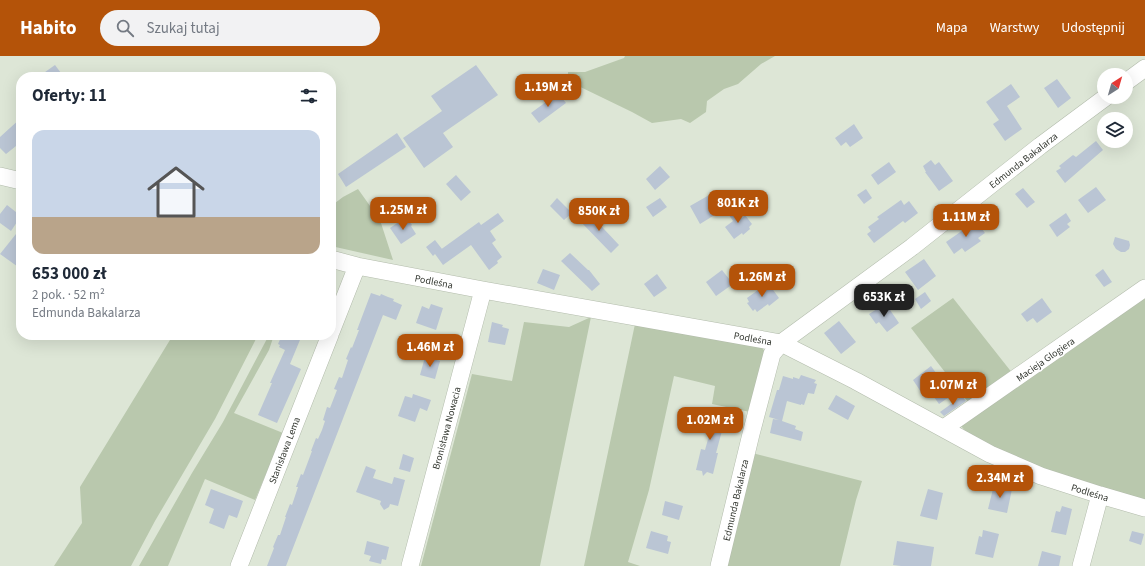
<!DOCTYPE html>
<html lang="pl">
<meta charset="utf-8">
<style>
body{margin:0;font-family:"Source Sans 3",sans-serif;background:#f2f2f3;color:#1f2937;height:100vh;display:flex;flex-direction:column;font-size:15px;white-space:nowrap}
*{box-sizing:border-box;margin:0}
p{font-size:13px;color:#747a83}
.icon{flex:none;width:22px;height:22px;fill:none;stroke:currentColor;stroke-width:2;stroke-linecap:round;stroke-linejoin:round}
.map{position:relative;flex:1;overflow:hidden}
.side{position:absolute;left:16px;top:16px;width:320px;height:268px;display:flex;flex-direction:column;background:#fff;border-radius:16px;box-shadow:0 4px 16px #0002}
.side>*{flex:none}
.needle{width:26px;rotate:37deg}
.fabs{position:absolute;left:1097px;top:12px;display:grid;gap:8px}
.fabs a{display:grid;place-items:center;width:36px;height:36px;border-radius:50%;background:#fff;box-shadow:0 4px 16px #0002;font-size:20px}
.price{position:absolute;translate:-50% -34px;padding:0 9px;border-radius:8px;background:#b45309;color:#fff;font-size:13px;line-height:26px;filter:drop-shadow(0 1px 2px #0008)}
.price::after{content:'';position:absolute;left:50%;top:24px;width:12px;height:9px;margin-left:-6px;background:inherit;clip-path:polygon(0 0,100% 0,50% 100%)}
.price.on{background:#222;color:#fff}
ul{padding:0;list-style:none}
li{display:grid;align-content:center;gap:8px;height:212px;padding:0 16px}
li+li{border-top:1px solid #e0e1e3}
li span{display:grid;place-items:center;height:124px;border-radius:12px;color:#555}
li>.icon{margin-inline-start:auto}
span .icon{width:72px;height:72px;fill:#fffc;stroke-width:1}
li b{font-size:17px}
h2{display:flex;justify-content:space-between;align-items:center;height:48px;padding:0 16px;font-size:17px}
header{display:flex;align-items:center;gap:24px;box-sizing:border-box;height:56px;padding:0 20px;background:#b45309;color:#fff}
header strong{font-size:19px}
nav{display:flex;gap:22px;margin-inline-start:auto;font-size:14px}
.search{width:280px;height:36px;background:#f2f2f3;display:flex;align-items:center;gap:10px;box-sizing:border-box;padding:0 14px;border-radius:22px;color:#747a83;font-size:15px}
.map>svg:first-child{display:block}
.green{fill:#b9c8ad}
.building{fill:#bac5d4}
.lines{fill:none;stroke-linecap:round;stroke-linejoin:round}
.minor-casing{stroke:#b3bcac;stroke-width:18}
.minor{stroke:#fff;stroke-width:17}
.labels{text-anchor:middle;stroke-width:3.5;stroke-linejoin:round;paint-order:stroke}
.street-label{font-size:10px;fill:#343831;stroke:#fff}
</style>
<header>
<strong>Habito</strong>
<div class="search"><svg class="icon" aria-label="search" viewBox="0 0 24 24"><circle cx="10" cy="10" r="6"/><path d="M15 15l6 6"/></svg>Szukaj tutaj</div>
<nav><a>Mapa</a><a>Warstwy</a><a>Udostępnij</a></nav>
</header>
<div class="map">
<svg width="1145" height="510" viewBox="0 0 1145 510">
<rect width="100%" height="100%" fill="#dde6d6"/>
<path class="green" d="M625 0H775L761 8 738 28 724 33 707 45 706 56 690 67 681 63 652 67 632 56 568 25V16H585L624 2Z
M358 133 380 164 393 204 331 190V150L343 141Z
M1145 237V445L1037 411 970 380 960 369Z
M953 242 1013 318 971 350 911 272Z
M591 261 540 510H421L472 318 512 325 524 266 569 271Z
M635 268 761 290 765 296 750 356 712 348 715 330 674 320 649 434 628 506 640 510H584Z
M173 279H258L215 363 155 465 131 510H54L82 467 80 431Z
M269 279H274L269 294 234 357 283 377 255 444 205 423 168 510H139L192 417 223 366Z
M752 397 862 425 856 444 840 510H725Z"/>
<path class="building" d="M55 9 64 21H38Z
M476 9 498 39 443 77 453 91 424 112 403 82 442 55 431 40Z
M1057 23 1071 42 1058 52 1044 32Z
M1011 28 1020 41 1007 50 1022 73 1005 85 993 68 999 64 986 46Z
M558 37 566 47 539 67 531 57Z
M21 62V86L6 98 0 92V81Z
M854 68 863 82 850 91 846 86 841 90 835 82Z
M397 77 406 91 346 131 338 118Z
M1096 85 1103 94 1065 127 1056 115 1061 112 1059 110 1073 99 1076 101Z
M931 104 935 109 939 106 953 125 939 135 925 116H926L923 110Z
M889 106 896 116 878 129 871 119Z
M660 110 670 121 655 134 646 123Z
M456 119 471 136 461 145 446 128Z
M1096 131 1106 144 1088 157 1078 144Z
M1023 132 1035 146 1027 152 1015 138Z
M866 133 872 142 864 148 857 139Z
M711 138 721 155 700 168 690 150Z
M557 142 572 157 564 164 550 150Z
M660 142 667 151 653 161 646 151Z
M901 144 904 149 909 145 918 157 905 167 903 165 874 187 867 178 871 175 868 171 879 163 877 161Z
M7 149 21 160 11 175 0 167V158Z
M733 151 742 162 745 159 752 168 749 171 750 173 743 179 742 177 734 183 725 171 733 165 727 156Z
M587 155 619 189 611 197 579 164Z
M498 157 504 165 490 175 496 184 492 187 502 201 497 205 498 207 489 214 471 189 443 209 435 198 433 200 426 191 435 184 442 193 436 197 479 166 481 169Z
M1066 157 1071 165 1067 168 1070 171 1057 181 1049 169Z
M406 161 412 169 411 170 416 178 401 188 390 172Z
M976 165 985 177 978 182 981 185 965 196 962 192 954 198 946 186Z
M16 178 21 182V213L0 198Z
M1115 181 1129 185 1130 189 1129 193 1125 196H1121L1116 193 1113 188Z
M570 197 588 214H589L600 228 592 235 561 205Z
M924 203 936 220 918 234 905 216Z
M543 213 560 219 554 234 537 227Z
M1103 213 1112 226 1104 231 1095 219Z
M722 214 733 228 716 240 706 226Z
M657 218 667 232 654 241 644 228Z
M768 227 779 242 769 250 768 248 757 256 755 253 753 255 747 247 749 246 747 242Z
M925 236 931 245 921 253 915 243Z
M371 237 380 240 381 238 388 241 394 243 393 245 402 249 396 264 383 259 286 510H267L274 492 273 491 278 479H280L286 461H285L290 448 292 449 298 431H296L301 418 303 419 312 395H311L316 382 318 383 322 374 325 365 323 364 327 351 330 352 337 334 334 333 339 321 342 322 348 304 346 303 351 291 352 292 359 274H357Z
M1042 242 1052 256 1037 267 1033 262 1027 266 1021 258Z
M431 248 443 252 436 274 416 267 422 250 429 253Z
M885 248 887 251H888L899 267 887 276 879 266 876 268 869 258Z
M839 265 856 286 841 298 824 277Z
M492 266 503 269 502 271 509 273 505 289 488 286Z
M282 279H302L290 308 301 313 277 367 258 359 272 327H270L285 294 279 291 280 289 278 288Z
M425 301 440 305 435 323 420 319Z
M931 310 952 339 939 348 929 334 926 336 924 334 921 336 913 324Z
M801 319 816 324 814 327 817 328 814 338 808 337 804 349 801 348V349L787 345 782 365 796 370 795 373 803 376 801 385 770 377 773 363 779 364 769 361 777 334H779L783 320 793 323V321L799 323Z
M413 338 431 344 427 355 420 352 415 366 398 360 405 340 412 342Z
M836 339 855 350 848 364 828 353Z
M962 340 966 345 944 360 940 356Z
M704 354 724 358 721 370 723 371 716 397H718L713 418 707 416 703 420 702 415 696 414 701 393 705 394 710 376 696 372 698 363 701 364Z
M403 398 414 402 410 416 399 413Z
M366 410 376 414 373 422 392 428 394 421 405 424 398 450 390 448 389 451 384 454 380 448 381 445 356 436Z
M994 429 1012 433 1007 457 988 453Z
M211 433 243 445 237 462 229 459 224 473 209 467 214 453 205 449Z
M928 433 943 437 937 464 920 460Z
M665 445 683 450 679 464 662 459Z
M1062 450 1072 453 1066 479 1051 476 1056 455 1060 456Z
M983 474 999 478 993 502 975 498 979 480 982 481Z
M651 475 668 480 667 485 671 486 668 498 646 492Z
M1132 475 1144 478 1141 489 1129 485Z
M367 485 389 491 386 504 382 503 381 508 369 505 371 500 364 498Z
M897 485 934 491 931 510H901L893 509Z
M1042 495 1061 500 1059 510H1038Z"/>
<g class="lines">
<g class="minor-casing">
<path id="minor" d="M1126 26 1145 12
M0 120 21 125
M331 203 357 210 483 234 781 287 856 325 990 398 1041 420 1100 439 1145 452
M331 276 357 210
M944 372 1145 232
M239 510 330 279
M410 510 483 234
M719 510 751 378 772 298 781 287 912 191 1040 90 1106 41
M1081 510 1100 439"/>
</g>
<use href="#minor" class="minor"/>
</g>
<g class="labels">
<g class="street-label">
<text transform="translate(1023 104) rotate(-38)" y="4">Edmunda Bakalarza</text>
<text transform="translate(434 225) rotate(11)" y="4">Podleśna</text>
<text transform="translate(753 282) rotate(10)" y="4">Podleśna</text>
<text transform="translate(1045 303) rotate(-35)" y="4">Macieja Glogiera</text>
<text transform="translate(446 372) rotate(-75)" y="4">Bronisława Nowacia</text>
<text transform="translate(284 394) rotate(-69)" y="4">Stanisława Lema</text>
<text transform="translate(1090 436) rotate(17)" y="4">Podleśna</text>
<text transform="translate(735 444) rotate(-77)" y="4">Edmunda Bakalarza</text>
</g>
</g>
</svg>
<div class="fabs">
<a><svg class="needle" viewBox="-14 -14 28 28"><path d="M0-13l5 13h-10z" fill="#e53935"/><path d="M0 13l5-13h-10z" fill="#747a83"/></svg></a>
<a><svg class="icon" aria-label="layers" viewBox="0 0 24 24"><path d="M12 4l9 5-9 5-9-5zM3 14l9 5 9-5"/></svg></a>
</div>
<b class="price" style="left:548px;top:52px">1.19M zł</b>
<b class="price" style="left:738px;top:168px">801K zł</b>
<b class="price" style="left:403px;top:175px">1.25M zł</b>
<b class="price" style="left:599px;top:176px">850K zł</b>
<b class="price" style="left:966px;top:182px">1.11M zł</b>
<b class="price" style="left:762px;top:242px">1.26M zł</b>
<b class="price on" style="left:884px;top:262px">653K zł</b>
<b class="price" style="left:430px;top:312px">1.46M zł</b>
<b class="price" style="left:953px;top:350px">1.07M zł</b>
<b class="price" style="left:710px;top:385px">1.02M zł</b>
<b class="price" style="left:1000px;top:443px">2.34M zł</b>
<section class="side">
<h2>Oferty: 11<svg class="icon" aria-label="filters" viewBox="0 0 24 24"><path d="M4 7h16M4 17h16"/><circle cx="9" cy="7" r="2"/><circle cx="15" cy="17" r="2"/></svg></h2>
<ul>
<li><span style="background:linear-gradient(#c9d6e8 70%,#b9a48a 0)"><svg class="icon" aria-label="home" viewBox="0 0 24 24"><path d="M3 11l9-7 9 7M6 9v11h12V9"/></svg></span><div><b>653 000 zł</b><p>2 pok. · 52 m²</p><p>Edmunda Bakalarza</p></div></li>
</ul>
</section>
</div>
